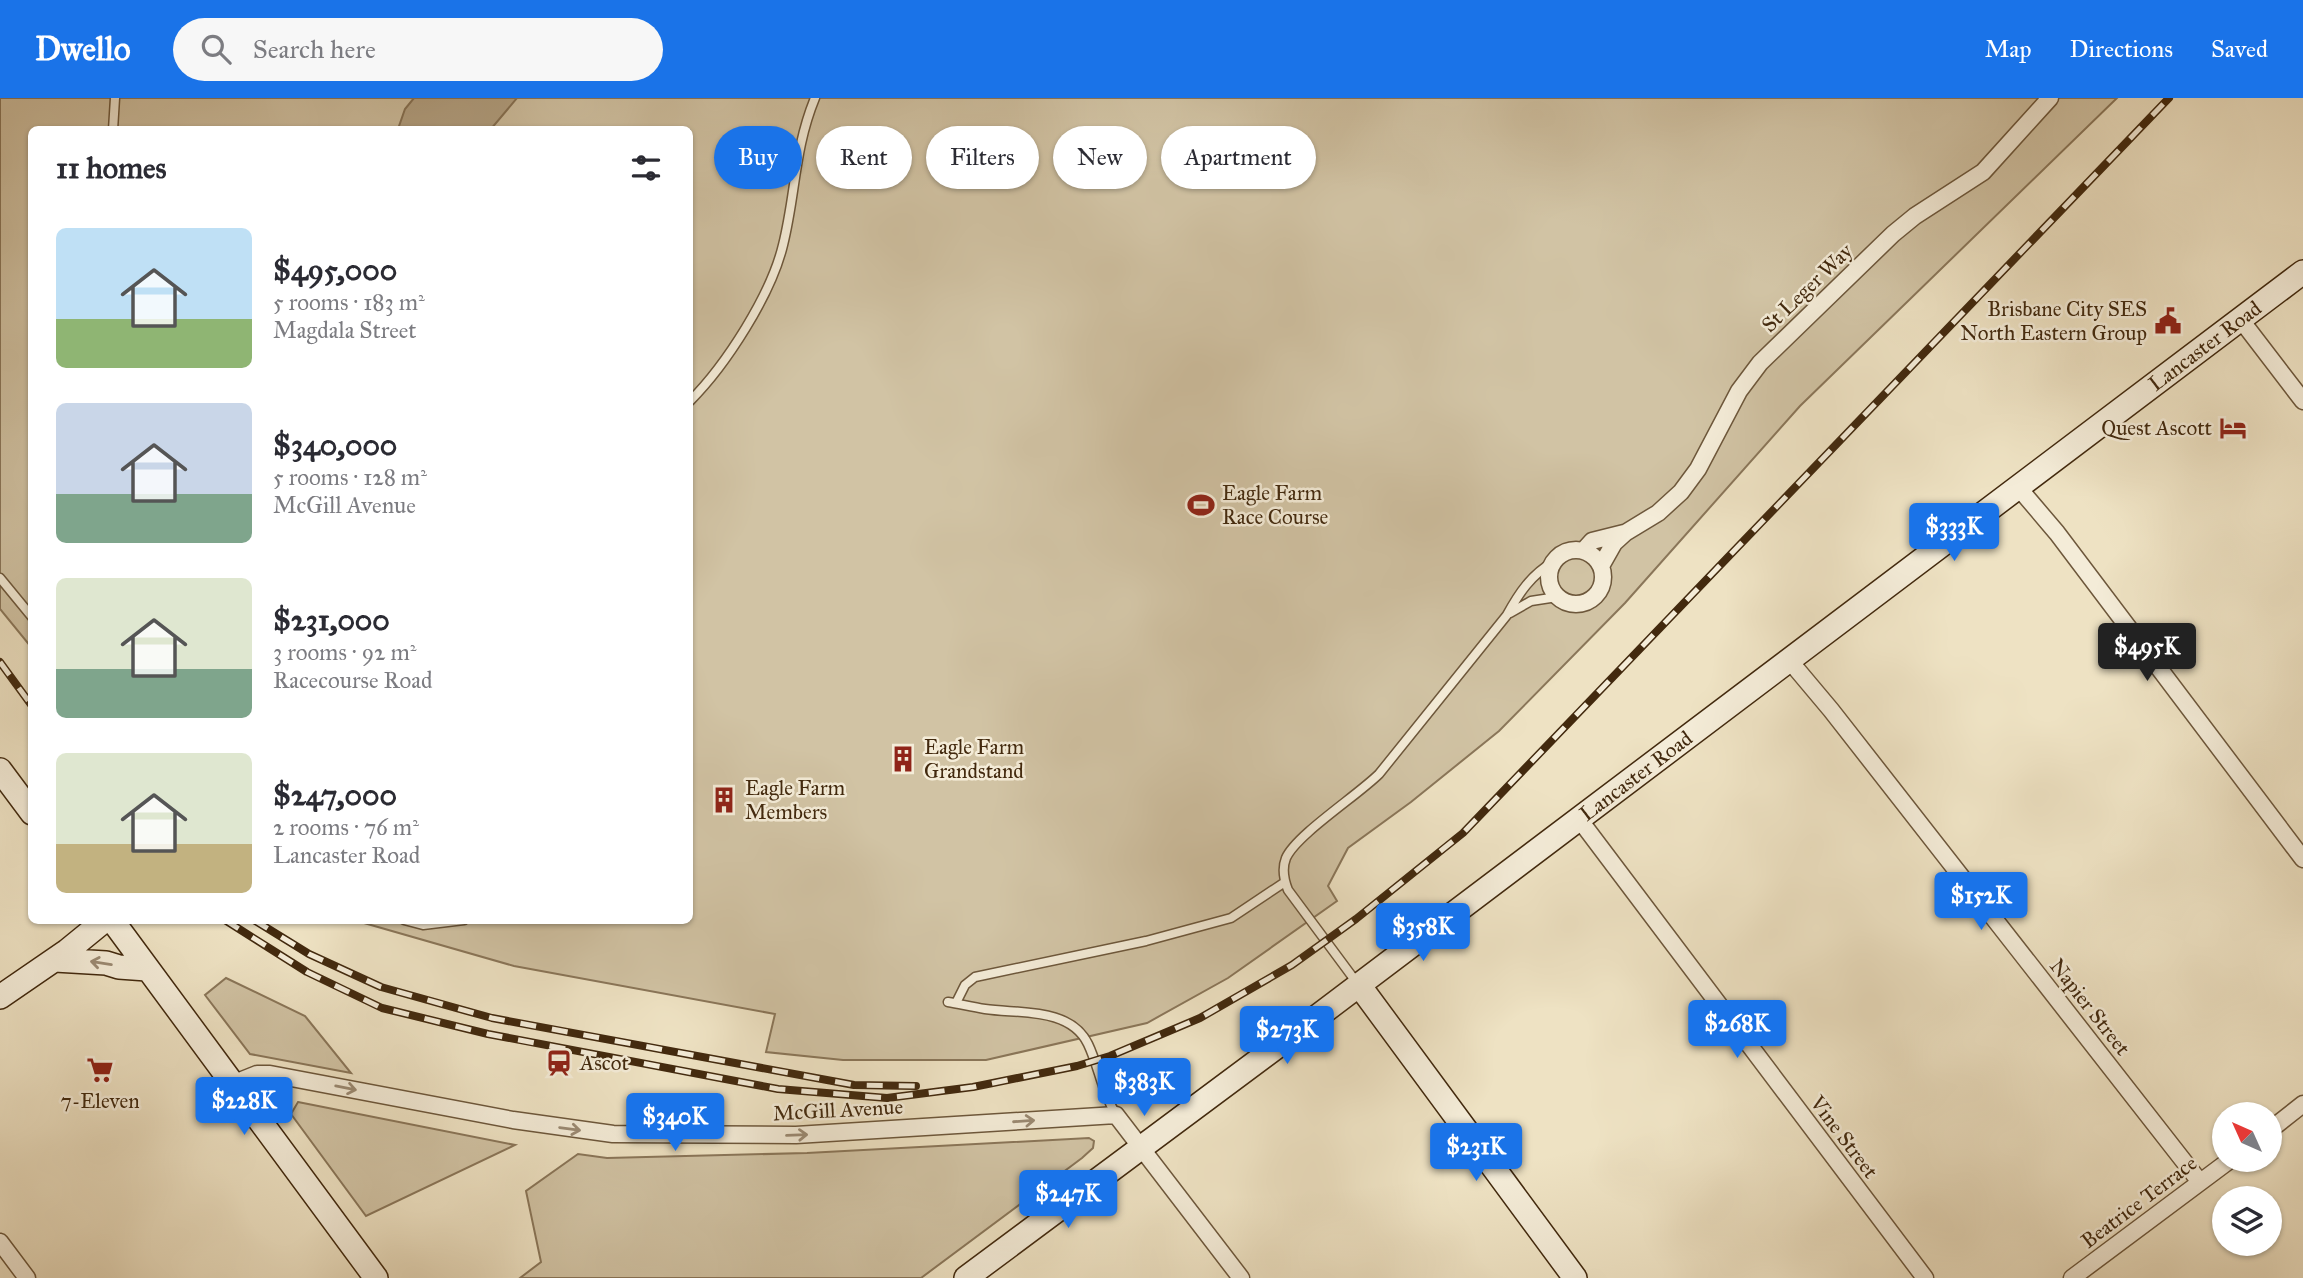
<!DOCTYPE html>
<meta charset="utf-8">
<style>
body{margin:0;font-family:"IM FELL Great Primer",serif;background:#f7f7f7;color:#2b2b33;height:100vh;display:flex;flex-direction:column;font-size:26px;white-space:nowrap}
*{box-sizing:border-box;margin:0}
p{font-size:23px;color:#7c7c81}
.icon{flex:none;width:38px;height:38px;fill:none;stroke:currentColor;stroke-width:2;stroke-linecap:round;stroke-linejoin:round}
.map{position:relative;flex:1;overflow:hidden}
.sheet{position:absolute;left:28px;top:28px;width:665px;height:798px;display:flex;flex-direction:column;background:#fff;border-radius:10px;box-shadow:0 2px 5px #0004}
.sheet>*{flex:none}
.top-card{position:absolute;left:714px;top:28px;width:665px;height:63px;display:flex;gap:14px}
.needle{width:46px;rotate:315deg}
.fabs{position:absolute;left:2212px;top:1004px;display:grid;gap:14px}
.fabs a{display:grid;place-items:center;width:70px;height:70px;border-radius:50%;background:#fff;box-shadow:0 2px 5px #0004;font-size:35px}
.price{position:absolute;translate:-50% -60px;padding:0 16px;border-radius:7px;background:#1a73e8;color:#fff;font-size:23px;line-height:46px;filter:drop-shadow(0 2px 4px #0008)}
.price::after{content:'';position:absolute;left:50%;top:42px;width:21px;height:16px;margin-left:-10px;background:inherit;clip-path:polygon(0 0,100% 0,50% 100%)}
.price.active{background:#222;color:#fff}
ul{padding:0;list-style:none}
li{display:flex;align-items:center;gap:21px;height:175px;padding:0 28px}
li span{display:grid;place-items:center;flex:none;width:196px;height:140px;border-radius:10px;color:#555}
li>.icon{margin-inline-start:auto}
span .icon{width:84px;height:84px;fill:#fffc;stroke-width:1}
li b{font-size:30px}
h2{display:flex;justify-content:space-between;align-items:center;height:84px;padding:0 28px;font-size:30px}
.pill{padding:0 24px;border-radius:32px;background:#fff;box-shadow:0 2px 5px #0004;font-size:24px;line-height:63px}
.pill.active{background:#1a73e8;color:#fff}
header{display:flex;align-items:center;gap:42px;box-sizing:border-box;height:98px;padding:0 35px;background:#1a73e8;color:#fff}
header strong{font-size:33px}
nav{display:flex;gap:38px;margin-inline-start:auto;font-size:24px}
.search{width:490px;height:63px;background:#f7f7f7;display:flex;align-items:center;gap:18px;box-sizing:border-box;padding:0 24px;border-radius:38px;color:#7c7c81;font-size:26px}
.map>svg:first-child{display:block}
.green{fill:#d1c3a4;stroke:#8a7659;stroke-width:2}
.water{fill:#b4a385;stroke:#867255;stroke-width:2}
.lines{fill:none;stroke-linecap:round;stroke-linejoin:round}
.lane-casing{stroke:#6d573b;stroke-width:11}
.street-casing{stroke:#6d573b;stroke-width:19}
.secondary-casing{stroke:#42290e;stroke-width:26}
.lane{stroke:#f4ecd8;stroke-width:8}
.street{stroke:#f4ecd8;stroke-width:16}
.secondary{stroke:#f4ecd8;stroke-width:23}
.rail-casing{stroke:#42290e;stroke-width:8}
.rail{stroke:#f4ecd8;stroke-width:5;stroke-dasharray:16;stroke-linecap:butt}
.oneway{stroke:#9b8a73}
.labels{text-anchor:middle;stroke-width:5;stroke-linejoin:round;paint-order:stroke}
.street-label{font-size:21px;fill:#42290e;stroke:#f4ecd8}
.poi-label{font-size:21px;fill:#42290e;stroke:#f4ecd8;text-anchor:start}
</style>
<header>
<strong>Dwello</strong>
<div class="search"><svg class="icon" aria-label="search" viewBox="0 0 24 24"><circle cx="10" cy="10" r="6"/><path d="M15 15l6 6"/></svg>Search here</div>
<nav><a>Map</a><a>Directions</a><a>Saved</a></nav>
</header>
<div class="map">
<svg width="2303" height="1180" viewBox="0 0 2303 1180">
<rect width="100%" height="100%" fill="#eee2c3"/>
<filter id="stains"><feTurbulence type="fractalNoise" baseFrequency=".00286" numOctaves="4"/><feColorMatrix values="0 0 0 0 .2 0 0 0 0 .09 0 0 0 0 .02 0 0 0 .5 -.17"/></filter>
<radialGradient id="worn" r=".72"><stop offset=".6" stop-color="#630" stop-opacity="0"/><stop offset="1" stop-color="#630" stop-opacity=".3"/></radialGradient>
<path class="green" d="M0 0H2117L1800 308 1625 505 1499 633 1411 704 1348 750 1328 788 1337 803 1228 880 1147 925 986 962H843L766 954 775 916 514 868 357 823 690 822V32H32L31 549 0 511Z
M226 880 305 918 351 975 250 956 205 897Z
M298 1004 515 1047 366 1118 291 1016Z
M1089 1040 1094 1043 1093 1050 1082 1060 921 1180H520L541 1164 526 1093 578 1056 607 1060 807 1055Z"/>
<path class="water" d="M414 0H517L491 31H398L405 11Z"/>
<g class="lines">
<g class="lane-casing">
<path id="lane" d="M113 32 115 0
M690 303C726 267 771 197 783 147 796 95 794 51 815 0
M0 480 32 519
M1510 515 1531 503 1557 499
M404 822 423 827 464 822
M1357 885 1288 792C1284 782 1282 770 1286 760 1296 737 1358 697 1379 676L1507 517C1519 495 1531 477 1553 464
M948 904C960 906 972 909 985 911 1019 916 1070 909 1088 946 1099 969 1102 995 1116 1016
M956 905 965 887 975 879 1146 843 1231 820 1285 784"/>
</g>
<g class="street-casing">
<path id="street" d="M2241 222 2303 303
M2018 389 2057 435 2303 761
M1549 479a27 27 0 1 1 54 0a27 27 0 1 1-54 0Z
M1583 453 1592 443 1624 435
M1601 468 1614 445 1625 435 1658 415 1681 394 1698 371 1739 293 1760 265 1893 136 1915 118 1983 74 2050 0
M1789 562 1831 612 2200 1084
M1579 721 1925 1180
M232 986 257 976H270L513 1022 613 1036 796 1037 1116 1017 1241 1180
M2270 1032 2303 1006
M0 1144 27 1180
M2072 1180 2230 1062"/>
</g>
<g class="secondary-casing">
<path id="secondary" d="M0 672 32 715
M112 822 376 1180
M55 862 106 865 119 869 147 871
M1359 887 1575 1180
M0 899 67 853 105 822
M966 1180 1318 918 2303 174"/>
</g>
<use href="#lane" class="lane"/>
<use href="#street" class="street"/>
<use href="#secondary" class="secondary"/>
<g class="rail-casing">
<path id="rail" d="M0 564 32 608
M225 822 307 874 382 910 488 936 778 991 887 1000 973 989 1077 968 1110 958 1200 920 1292 867 1356 821 1463 735 2169 0
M254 822 309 856 381 889 492 920 854 987 916 988"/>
</g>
<use href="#rail" class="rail"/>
</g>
<defs><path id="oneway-shaft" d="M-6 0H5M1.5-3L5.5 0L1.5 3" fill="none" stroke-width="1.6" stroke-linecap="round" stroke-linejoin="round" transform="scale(1.75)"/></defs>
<g class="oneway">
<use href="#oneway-shaft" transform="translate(101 865) rotate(-171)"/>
<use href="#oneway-shaft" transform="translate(346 990) rotate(11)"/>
<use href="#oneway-shaft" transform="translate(1024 1023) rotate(-4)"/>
<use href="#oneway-shaft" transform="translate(570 1031) rotate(8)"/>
<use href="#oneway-shaft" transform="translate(797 1037) rotate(-2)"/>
</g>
<defs>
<g id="civic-bare" transform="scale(2.1)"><path d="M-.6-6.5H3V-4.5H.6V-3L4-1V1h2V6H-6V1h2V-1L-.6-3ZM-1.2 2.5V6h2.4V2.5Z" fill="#8f2418" stroke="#f4ecd8" stroke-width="2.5" paint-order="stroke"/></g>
<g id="hotel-bare" transform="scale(2.1)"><path d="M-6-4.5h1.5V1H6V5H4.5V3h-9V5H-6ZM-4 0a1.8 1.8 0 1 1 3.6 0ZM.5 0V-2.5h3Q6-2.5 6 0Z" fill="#8f2418" stroke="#f4ecd8" stroke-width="2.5" paint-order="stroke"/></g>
<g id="stadium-bare" transform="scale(2.1)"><path d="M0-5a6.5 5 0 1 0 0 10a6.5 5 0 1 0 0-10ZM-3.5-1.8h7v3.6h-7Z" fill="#8f2418" stroke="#f4ecd8" stroke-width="2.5" paint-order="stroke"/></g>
<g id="building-bare" transform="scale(2.1)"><path d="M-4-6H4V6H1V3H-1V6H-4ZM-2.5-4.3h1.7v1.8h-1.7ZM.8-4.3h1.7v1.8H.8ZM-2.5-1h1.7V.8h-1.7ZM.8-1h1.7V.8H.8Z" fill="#8f2418" stroke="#f4ecd8" stroke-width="2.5" paint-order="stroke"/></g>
<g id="station-bare" transform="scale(2.1)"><path d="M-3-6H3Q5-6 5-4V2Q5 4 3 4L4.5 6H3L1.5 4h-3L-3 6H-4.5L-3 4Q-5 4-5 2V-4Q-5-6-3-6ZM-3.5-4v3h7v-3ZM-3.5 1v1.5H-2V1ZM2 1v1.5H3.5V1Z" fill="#8f2418" stroke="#f4ecd8" stroke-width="2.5" paint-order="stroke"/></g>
<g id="supermarket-bare" transform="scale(2.1)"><path d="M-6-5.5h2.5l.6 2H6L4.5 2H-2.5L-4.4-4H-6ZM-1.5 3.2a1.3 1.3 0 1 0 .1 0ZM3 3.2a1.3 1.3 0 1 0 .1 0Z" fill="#8f2418" stroke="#f4ecd8" stroke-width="2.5" paint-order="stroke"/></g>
</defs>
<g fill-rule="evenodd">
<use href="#civic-bare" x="2168" y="223"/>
<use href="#hotel-bare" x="2233" y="330"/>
<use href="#stadium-bare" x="1201" y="407"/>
<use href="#building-bare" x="903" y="661"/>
<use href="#building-bare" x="724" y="702"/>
<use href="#station-bare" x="559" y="965"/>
<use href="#supermarket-bare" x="100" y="972"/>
</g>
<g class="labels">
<g class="street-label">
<text transform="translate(1807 190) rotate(-44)" y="7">St Leger Way</text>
<text transform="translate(2205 248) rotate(-37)" y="7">Lancaster Road</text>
<text transform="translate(1636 678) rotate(-37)" y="7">Lancaster Road</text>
<text transform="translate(2090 909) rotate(52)" y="7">Napier Street</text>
<text transform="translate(838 1012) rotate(-3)" y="7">McGill Avenue</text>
<text transform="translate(1844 1039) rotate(53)" y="7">Vine Street</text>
<text transform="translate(2139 1104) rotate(-37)" y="7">Beatrice Terrace</text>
</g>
<g class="poi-label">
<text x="2147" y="218" text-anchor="end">Brisbane City SES<tspan x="2147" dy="24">North Eastern Group</tspan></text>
<text x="2212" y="337" text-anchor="end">Quest Ascott</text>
<text x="1222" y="402">Eagle Farm<tspan x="1222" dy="24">Race Course</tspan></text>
<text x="924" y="656">Eagle Farm<tspan x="924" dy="24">Grandstand</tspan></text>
<text x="745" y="697">Eagle Farm<tspan x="745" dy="24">Members</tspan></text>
<text x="580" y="972">Ascot</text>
<text x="100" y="1010" text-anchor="middle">7-Eleven</text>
</g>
</g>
<rect width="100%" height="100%" filter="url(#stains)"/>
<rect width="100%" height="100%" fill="url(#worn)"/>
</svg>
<div class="fabs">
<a><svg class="needle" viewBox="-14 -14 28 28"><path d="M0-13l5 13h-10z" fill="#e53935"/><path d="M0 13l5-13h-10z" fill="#7c7c81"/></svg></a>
<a><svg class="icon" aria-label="layers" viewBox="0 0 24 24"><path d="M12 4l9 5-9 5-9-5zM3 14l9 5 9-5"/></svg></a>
</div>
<b class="price" style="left:1954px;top:465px">$333K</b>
<b class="price active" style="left:2147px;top:585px">$495K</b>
<b class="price" style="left:1981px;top:834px">$152K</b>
<b class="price" style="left:1423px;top:865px">$358K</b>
<b class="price" style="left:1737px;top:962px">$268K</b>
<b class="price" style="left:1287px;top:968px">$273K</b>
<b class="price" style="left:1144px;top:1020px">$383K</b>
<b class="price" style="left:244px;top:1039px">$228K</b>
<b class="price" style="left:675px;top:1055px">$340K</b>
<b class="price" style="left:1476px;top:1085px">$231K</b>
<b class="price" style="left:1068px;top:1132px">$247K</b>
<div class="top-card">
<a class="pill active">Buy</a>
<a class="pill">Rent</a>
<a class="pill">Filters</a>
<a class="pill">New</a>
<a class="pill">Apartment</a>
</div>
<section class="sheet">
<h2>11 homes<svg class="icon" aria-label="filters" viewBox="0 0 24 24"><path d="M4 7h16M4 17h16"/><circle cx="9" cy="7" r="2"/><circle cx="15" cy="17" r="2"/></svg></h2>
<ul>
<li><span style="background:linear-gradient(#bfe0f5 65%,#8fb573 0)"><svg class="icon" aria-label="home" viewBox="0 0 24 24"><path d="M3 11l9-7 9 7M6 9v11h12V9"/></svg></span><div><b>$495,000</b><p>5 rooms · 183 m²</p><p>Magdala Street</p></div></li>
<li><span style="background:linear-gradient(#c9d6e8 65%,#7fa58c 0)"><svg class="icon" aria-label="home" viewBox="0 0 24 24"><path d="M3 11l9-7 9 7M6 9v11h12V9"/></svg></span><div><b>$340,000</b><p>5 rooms · 128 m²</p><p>McGill Avenue</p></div></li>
<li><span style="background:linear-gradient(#dfe7d0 65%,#7fa58c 0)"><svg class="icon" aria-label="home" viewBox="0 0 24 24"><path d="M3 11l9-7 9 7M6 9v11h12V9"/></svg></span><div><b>$231,000</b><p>3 rooms · 92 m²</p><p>Racecourse Road</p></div></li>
<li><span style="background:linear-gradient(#dfe7d0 65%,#c2b280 0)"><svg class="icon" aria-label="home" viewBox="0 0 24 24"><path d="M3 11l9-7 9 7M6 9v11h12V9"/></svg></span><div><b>$247,000</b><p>2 rooms · 76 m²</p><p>Lancaster Road</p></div></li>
</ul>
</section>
</div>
